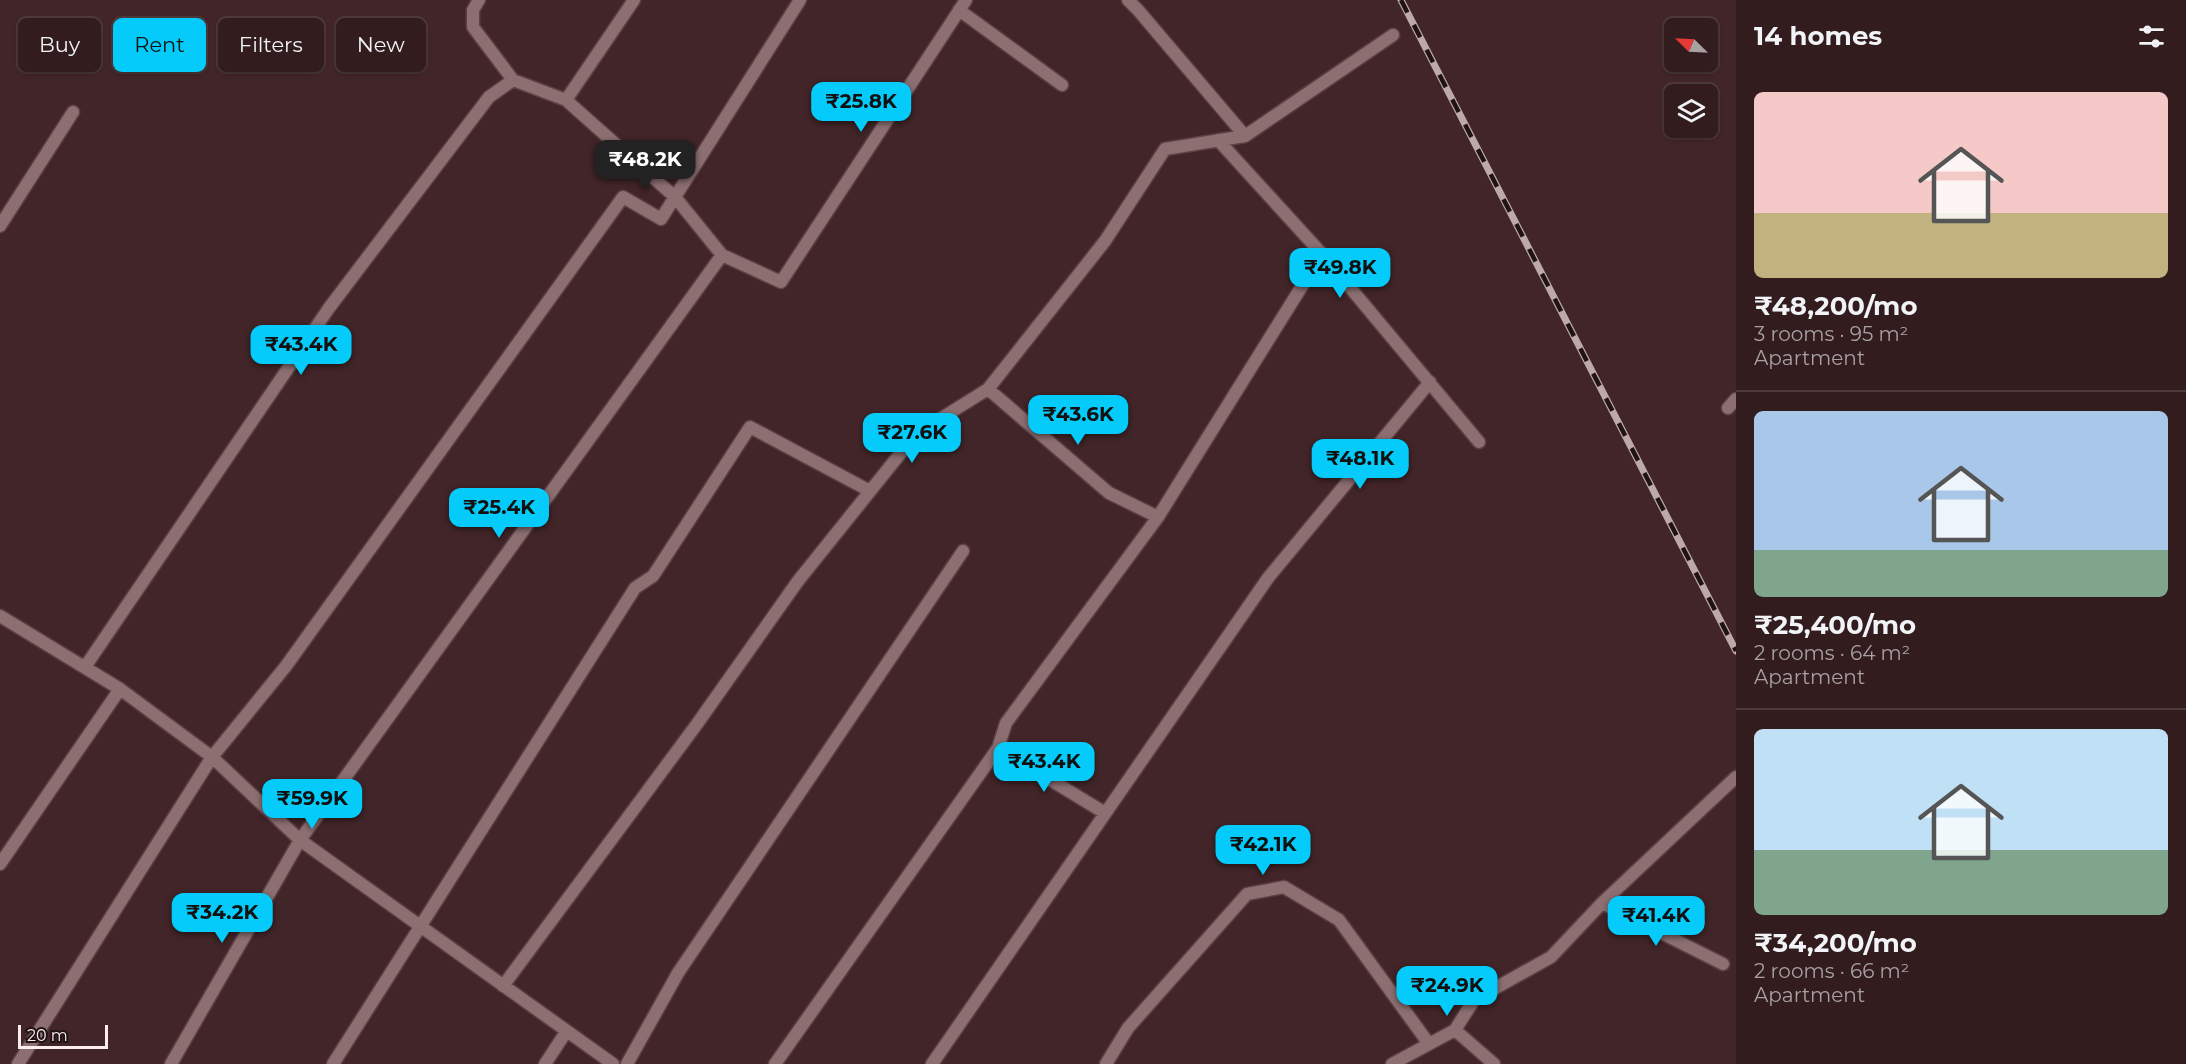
<!DOCTYPE html>
<meta charset="utf-8">
<style>
body{margin:0;font-family:Montserrat,sans-serif;background:#3d292b;color:#f1f3f6;height:100vh;display:flex;flex-direction:column;font-size:22px;white-space:nowrap}
*{box-sizing:border-box;margin:0}
p{font-size:20px;color:#a8a1a4}
.icon{flex:none;width:33px;height:33px;fill:none;stroke:currentColor;stroke-width:2;stroke-linecap:round;stroke-linejoin:round}
.map{position:relative;flex:1;overflow:hidden}
.details{display:flex;flex-direction:column;background:#321c1e;width:450px}
.details>*{flex:none}
.guide{position:absolute;left:18px;top:18px;width:570px;height:54px;display:flex;gap:12px}
.needle{width:39px;rotate:294deg}
.fabs{position:absolute;left:1664px;top:18px;display:grid;gap:12px}
.fabs a{display:grid;place-items:center;width:54px;height:54px;border-radius:9px;background:#321c1e;box-shadow:0 2px 4px #0004,0 0 0 2px #4d3a3c;font-size:30px}
.scale{position:absolute;left:18px;bottom:15px;width:90px;box-sizing:border-box;padding-left:6px;border:3px solid #fdedee;border-top:0;font-size:16px;line-height:21px;white-space:nowrap;color:#fdedee;-webkit-text-stroke:4px #201314;paint-order:stroke}
.price{position:absolute;translate:-50% -51px;padding:0 14px;border-radius:12px;background:#04cbf9;color:#111;font-size:20px;line-height:39px;filter:drop-shadow(0 2px 3px #0008)}
.price::after{content:'';position:absolute;left:50%;top:36px;width:18px;height:14px;margin-left:-9px;background:inherit;clip-path:polygon(0 0,100% 0,50% 100%)}
.price.selected{background:#222;color:#fff}
ul{padding:0;list-style:none}
li{display:grid;align-content:center;gap:12px;height:318px;padding:0 18px}
li+li{border-top:2px solid #4d3a3c}
li span{display:grid;place-items:center;height:186px;border-radius:9px;color:#555}
li>.icon{margin-inline-start:auto}
span .icon{width:108px;height:108px;fill:#fffc;stroke-width:1}
li b{font-size:26px}
h2{display:flex;justify-content:space-between;align-items:center;height:72px;padding:0 18px;font-size:26px}
.tag{padding:0 21px;border-radius:9px;background:#321c1e;box-shadow:0 2px 4px #0004,0 0 0 2px #4d3a3c;font-size:21px;line-height:54px}
.tag.selected{background:#04cbf9;color:#111}
main{display:flex;flex:1;min-height:0}
.map>svg:first-child{display:block}
.lines{fill:none;stroke-linecap:round;stroke-linejoin:round}
.minor-casing{stroke:#5c4144;stroke-width:15}
.minor{stroke:#8d6f72;stroke-width:12}
.rail-casing{stroke:#bda8aa;stroke-width:7}
.rail{stroke:#201314;stroke-width:4.5;stroke-dasharray:14;stroke-linecap:butt}
</style>
<main>
<div class="map">
<svg width="1736" height="1064" viewBox="0 0 1736 1064">
<rect width="100%" height="100%" fill="#422528"/>
<g class="lines">
<g class="minor-casing">
<path id="minor" d="M479 0 473 10V27L513 80 566 100 675 197 722 255 781 282 966 0
M1128 0 1138 10 1245 136
M959 10 1062 85
M566 100 634 0
M1218 140 1322 254 1479 442
M0 226 73 112
M988 389 1109 493 1158 517
M1728 408 1736 399
M0 616 120 689 212 757 300 840 613 1064
M85 667 329 308 489 97 513 80
M998 748 1105 813
M0 864 120 689
M1602 903 1723 964
M503 986 697 724 798 581 916 434 988 389 1105 241 1165 149 1245 136 1393 35
M1455 1030 1474 1000 1551 957 1602 903 1736 777
M18 1064 212 757 286 666 623 197 661 219 800 0
M171 1064 300 840 722 255
M333 1064 635 588 653 576 750 427 870 491
M545 1064 566 1032
M627 1064 678 973 963 551
M775 1064 998 748 1006 723 1158 517 1322 254
M932 1064 1268 578 1430 382
M1106 1064 1128 1028 1247 894 1284 887 1339 920 1429 1044
M1392 1064 1455 1030 1494 1064"/>
</g>
<use href="#minor" class="minor"/>
<g class="rail-casing">
<path id="rail" d="M1401 0 1736 651"/>
</g>
<use href="#rail" class="rail"/>
</g>
</svg>
<div class="fabs">
<a><svg class="needle" viewBox="-14 -14 28 28"><path d="M0-13l5 13h-10z" fill="#e53935"/><path d="M0 13l5-13h-10z" fill="#a8a1a4"/></svg></a>
<a><svg class="icon" aria-label="layers" viewBox="0 0 24 24"><path d="M12 4l9 5-9 5-9-5zM3 14l9 5 9-5"/></svg></a>
</div>
<div class="scale">20 m</div>
<b class="price" style="left:861px;top:133px">₹25.8K</b>
<b class="price selected" style="left:645px;top:191px">₹48.2K</b>
<b class="price" style="left:1340px;top:299px">₹49.8K</b>
<b class="price" style="left:301px;top:376px">₹43.4K</b>
<b class="price" style="left:1078px;top:446px">₹43.6K</b>
<b class="price" style="left:912px;top:464px">₹27.6K</b>
<b class="price" style="left:1360px;top:490px">₹48.1K</b>
<b class="price" style="left:499px;top:539px">₹25.4K</b>
<b class="price" style="left:1044px;top:793px">₹43.4K</b>
<b class="price" style="left:312px;top:830px">₹59.9K</b>
<b class="price" style="left:1263px;top:876px">₹42.1K</b>
<b class="price" style="left:222px;top:944px">₹34.2K</b>
<b class="price" style="left:1656px;top:947px">₹41.4K</b>
<b class="price" style="left:1447px;top:1017px">₹24.9K</b>
<div class="guide">
<a class="tag">Buy</a>
<a class="tag selected">Rent</a>
<a class="tag">Filters</a>
<a class="tag">New</a>
</div>
</div>
<section class="details">
<h2>14 homes<svg class="icon" aria-label="filters" viewBox="0 0 24 24"><path d="M4 7h16M4 17h16"/><circle cx="9" cy="7" r="2"/><circle cx="15" cy="17" r="2"/></svg></h2>
<ul>
<li><span style="background:linear-gradient(#f6c9c9 65%,#c2b280 0)"><svg class="icon" aria-label="home" viewBox="0 0 24 24"><path d="M3 11l9-7 9 7M6 9v11h12V9"/></svg></span><div><b>₹48,200/mo</b><p>3 rooms · 95 m²</p><p>Apartment</p></div></li>
<li><span style="background:linear-gradient(#a9c7e8 75%,#7fa58c 0)"><svg class="icon" aria-label="home" viewBox="0 0 24 24"><path d="M3 11l9-7 9 7M6 9v11h12V9"/></svg></span><div><b>₹25,400/mo</b><p>2 rooms · 64 m²</p><p>Apartment</p></div></li>
<li><span style="background:linear-gradient(#bfe0f5 65%,#7fa58c 0)"><svg class="icon" aria-label="home" viewBox="0 0 24 24"><path d="M3 11l9-7 9 7M6 9v11h12V9"/></svg></span><div><b>₹34,200/mo</b><p>2 rooms · 66 m²</p><p>Apartment</p></div></li>
</ul>
</section>
</main>
